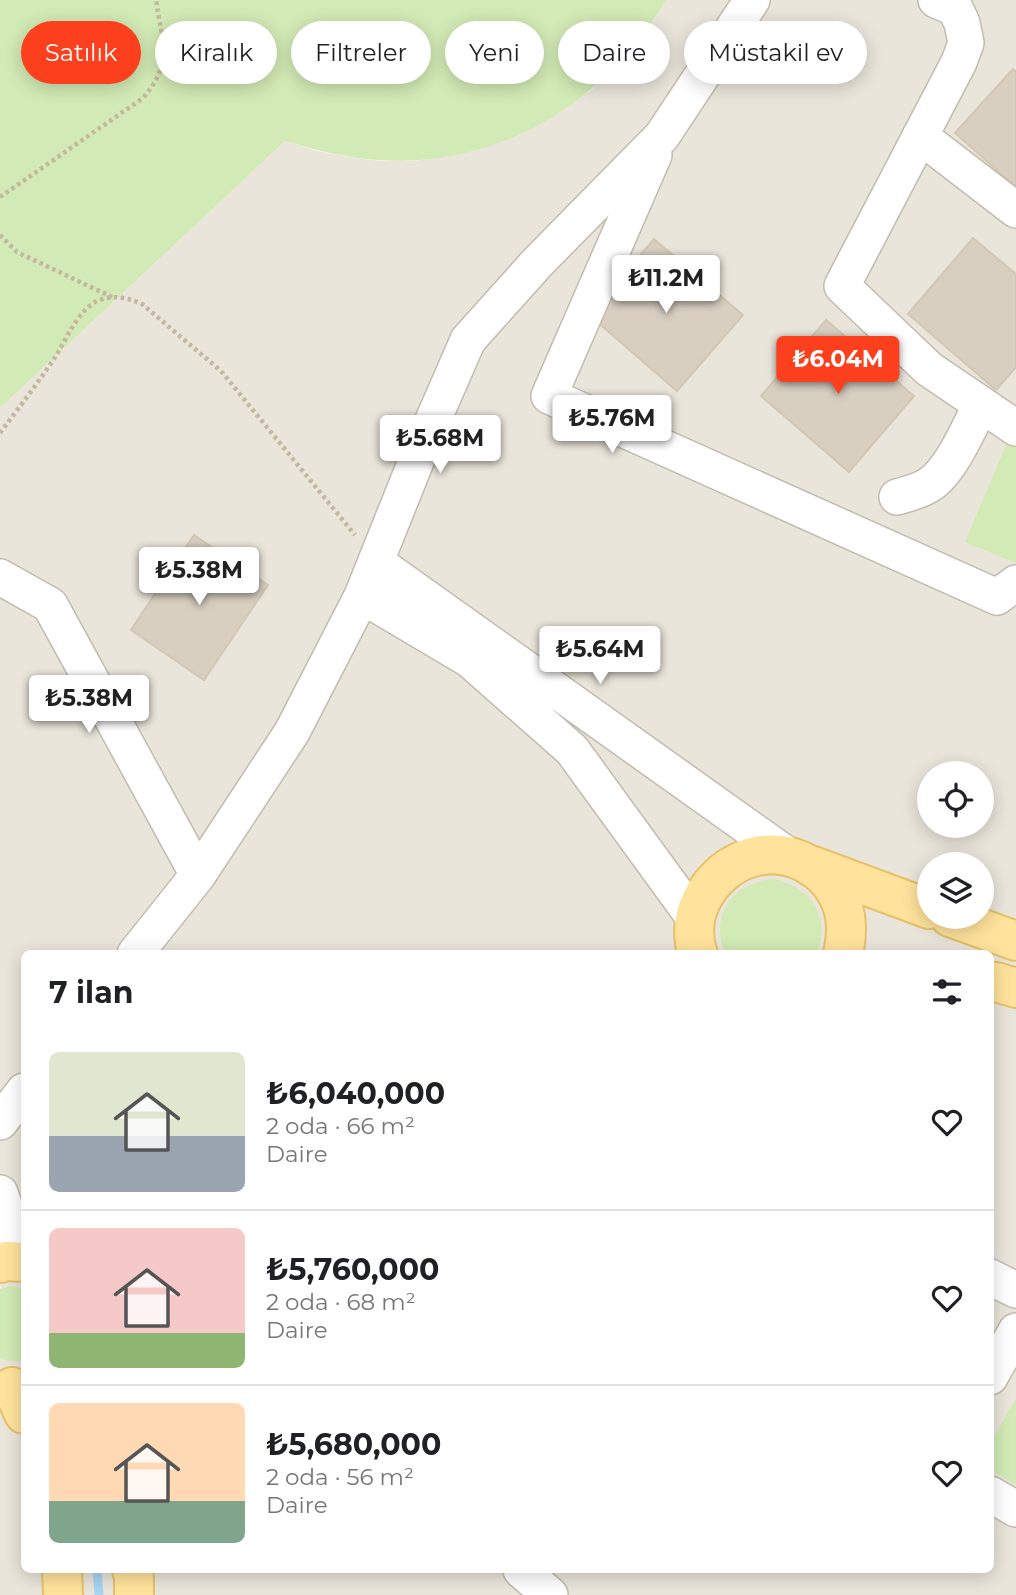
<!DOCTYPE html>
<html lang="tr">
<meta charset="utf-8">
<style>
body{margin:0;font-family:Montserrat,sans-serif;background:#f2f2f2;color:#202124;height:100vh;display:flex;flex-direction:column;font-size:26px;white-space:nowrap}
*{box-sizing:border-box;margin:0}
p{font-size:23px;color:#757577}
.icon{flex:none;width:38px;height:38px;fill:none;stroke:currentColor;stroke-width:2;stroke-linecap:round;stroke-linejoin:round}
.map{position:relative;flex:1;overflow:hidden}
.side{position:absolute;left:21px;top:950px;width:973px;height:623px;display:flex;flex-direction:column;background:#fff;border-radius:10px;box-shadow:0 4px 18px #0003}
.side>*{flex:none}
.hud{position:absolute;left:21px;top:21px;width:975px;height:63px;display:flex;gap:14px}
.tools{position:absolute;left:917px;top:761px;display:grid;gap:14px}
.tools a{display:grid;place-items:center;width:77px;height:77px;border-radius:50%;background:#fff;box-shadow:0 4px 18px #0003;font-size:35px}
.price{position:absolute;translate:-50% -60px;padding:0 16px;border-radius:7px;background:#fff;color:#222;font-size:23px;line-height:46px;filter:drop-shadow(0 2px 4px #0008)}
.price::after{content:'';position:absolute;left:50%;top:42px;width:21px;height:16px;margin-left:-10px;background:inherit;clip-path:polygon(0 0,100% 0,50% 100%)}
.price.active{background:#fc3f1d;color:#fff}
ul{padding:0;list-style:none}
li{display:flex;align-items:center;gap:21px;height:175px;padding:0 28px}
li+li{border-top:2px solid #e0e0e0}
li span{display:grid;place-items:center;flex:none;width:196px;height:140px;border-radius:10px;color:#555}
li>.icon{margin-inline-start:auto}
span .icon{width:84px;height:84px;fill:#fffc;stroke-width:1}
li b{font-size:30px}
h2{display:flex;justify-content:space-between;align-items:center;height:84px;padding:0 28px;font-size:30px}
.chip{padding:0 24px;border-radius:32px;background:#fff;box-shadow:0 4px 18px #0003;font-size:24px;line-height:63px}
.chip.active{background:#fc3f1d;color:#fff}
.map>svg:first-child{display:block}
.residential{fill:#eae5da;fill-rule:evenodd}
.green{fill:#d2eab5}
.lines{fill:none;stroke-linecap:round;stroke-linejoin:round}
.stream{stroke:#a9d4f2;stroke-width:9}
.building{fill:#d8cfc1;stroke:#d3c7b4;stroke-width:2}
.minor-casing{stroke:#c2bbae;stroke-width:38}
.major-casing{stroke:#e6c16a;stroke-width:42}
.path{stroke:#c4b79f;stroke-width:4.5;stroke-dasharray:3.5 3.5;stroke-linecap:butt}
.minor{stroke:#fff;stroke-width:35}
.major{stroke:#ffe39c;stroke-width:38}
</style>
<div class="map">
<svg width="1016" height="1595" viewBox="0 0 1016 1595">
<rect width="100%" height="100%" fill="#f6f3ec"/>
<path class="residential" d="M666 0H1016V1595H0V1327L18 1320 0 1285V408L285 141 316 151 348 157 380 161H413L445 157 477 150 508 139 590 91 614 70 635 46 654 20ZM929 774H982V826H929ZM929 864H982V917H929ZM24 954H990V1570H24Z"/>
<path class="green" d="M0 0H666C606 102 498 169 378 160 346 158 316 150 285 141L0 408Z
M1007 443 1016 447V563L965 542Z
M773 879C810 886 833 917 816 954H725C709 915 732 883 773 879Z
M9 1286 24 1288V1360C16 1362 8 1362 0 1358V1289Z
M1016 1398V1485L991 1470V1442Z"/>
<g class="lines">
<path class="stream" d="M97 1570 99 1595"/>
</g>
<path class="building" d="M1013 69 1016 72V187L955 133Z
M973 238 1016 274V367L996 390 908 314Z
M654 239 743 315 677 391 589 315Z
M826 320 914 396 849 472 761 396Z
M194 535 268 585 204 680 131 630Z"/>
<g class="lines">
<g class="minor-casing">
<path id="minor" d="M936 0 955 8 962 23 966 43 959 62 842 286 929 369 1016 428
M920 136 1016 210
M654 155 549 396 997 597 1016 583
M897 497C907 494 920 491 929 485 951 471 969 428 981 404
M376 562 790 857
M0 577 50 605 198 875
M362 596 470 660 572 750 695 919
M135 954 198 875 292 732 362 596 427 434 468 340 537 263 662 136 752 0
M0 1122 24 1091
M0 1193 24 1262
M990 1277 1016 1290
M990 1377 1016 1331
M990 1494 1016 1509
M521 1570 550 1595"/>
</g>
<g class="major-casing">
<path id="major" d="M813 866 929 909
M950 917 1016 941
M698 954C692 938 693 917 701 901 723 856 777 839 818 871 832 882 842 899 845 916 847 929 846 941 843 954
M990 982H996L1016 988
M0 1263 6 1261 24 1262
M12 1387 24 1414
M62 1570 63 1595
M132 1570 134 1578V1595"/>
</g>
<path class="path" d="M0 197 143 98C174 62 162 42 156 0
M0 235 17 252 112 297
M0 433C18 409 37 384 54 359 66 340 76 314 95 302 111 294 126 297 142 304L221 371 355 535"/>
<use href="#minor" class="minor"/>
<use href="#major" class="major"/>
</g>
</svg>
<div class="tools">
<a><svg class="icon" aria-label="locate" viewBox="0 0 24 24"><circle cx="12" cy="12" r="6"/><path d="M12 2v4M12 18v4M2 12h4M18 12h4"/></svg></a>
<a><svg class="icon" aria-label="layers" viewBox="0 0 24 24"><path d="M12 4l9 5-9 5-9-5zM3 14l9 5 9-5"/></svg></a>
</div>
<b class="price" style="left:666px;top:315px">₺11.2M</b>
<b class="price active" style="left:838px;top:396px">₺6.04M</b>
<b class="price" style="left:612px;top:455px">₺5.76M</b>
<b class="price" style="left:440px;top:475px">₺5.68M</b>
<b class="price" style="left:199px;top:607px">₺5.38M</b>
<b class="price" style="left:600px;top:686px">₺5.64M</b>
<b class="price" style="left:89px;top:735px">₺5.38M</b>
<div class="hud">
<a class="chip active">Satılık</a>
<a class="chip">Kiralık</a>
<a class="chip">Filtreler</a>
<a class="chip">Yeni</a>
<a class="chip">Daire</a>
<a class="chip">Müstakil ev</a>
</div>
<section class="side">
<h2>7 ilan<svg class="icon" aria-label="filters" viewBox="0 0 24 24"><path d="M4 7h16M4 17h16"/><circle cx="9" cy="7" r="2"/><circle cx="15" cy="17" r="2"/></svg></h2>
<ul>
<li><span style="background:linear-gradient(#dfe7d0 60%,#9aa5b1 0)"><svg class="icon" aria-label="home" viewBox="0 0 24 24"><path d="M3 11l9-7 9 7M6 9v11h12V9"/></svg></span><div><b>₺6,040,000</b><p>2 oda · 66 m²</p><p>Daire</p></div><svg class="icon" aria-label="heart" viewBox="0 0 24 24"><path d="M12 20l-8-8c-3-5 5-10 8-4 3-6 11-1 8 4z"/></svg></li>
<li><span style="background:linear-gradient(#f6c9c9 75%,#8fb573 0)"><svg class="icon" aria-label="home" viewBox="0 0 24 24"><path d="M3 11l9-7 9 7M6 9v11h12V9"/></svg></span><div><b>₺5,760,000</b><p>2 oda · 68 m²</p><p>Daire</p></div><svg class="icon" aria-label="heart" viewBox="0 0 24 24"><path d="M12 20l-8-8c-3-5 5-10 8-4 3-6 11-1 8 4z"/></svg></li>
<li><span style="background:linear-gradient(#ffd9b3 70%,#7fa58c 0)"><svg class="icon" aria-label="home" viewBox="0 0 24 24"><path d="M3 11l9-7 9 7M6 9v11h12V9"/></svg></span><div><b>₺5,680,000</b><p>2 oda · 56 m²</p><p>Daire</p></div><svg class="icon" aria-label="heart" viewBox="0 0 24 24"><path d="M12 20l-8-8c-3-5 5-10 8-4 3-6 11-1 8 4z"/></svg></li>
</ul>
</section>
</div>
